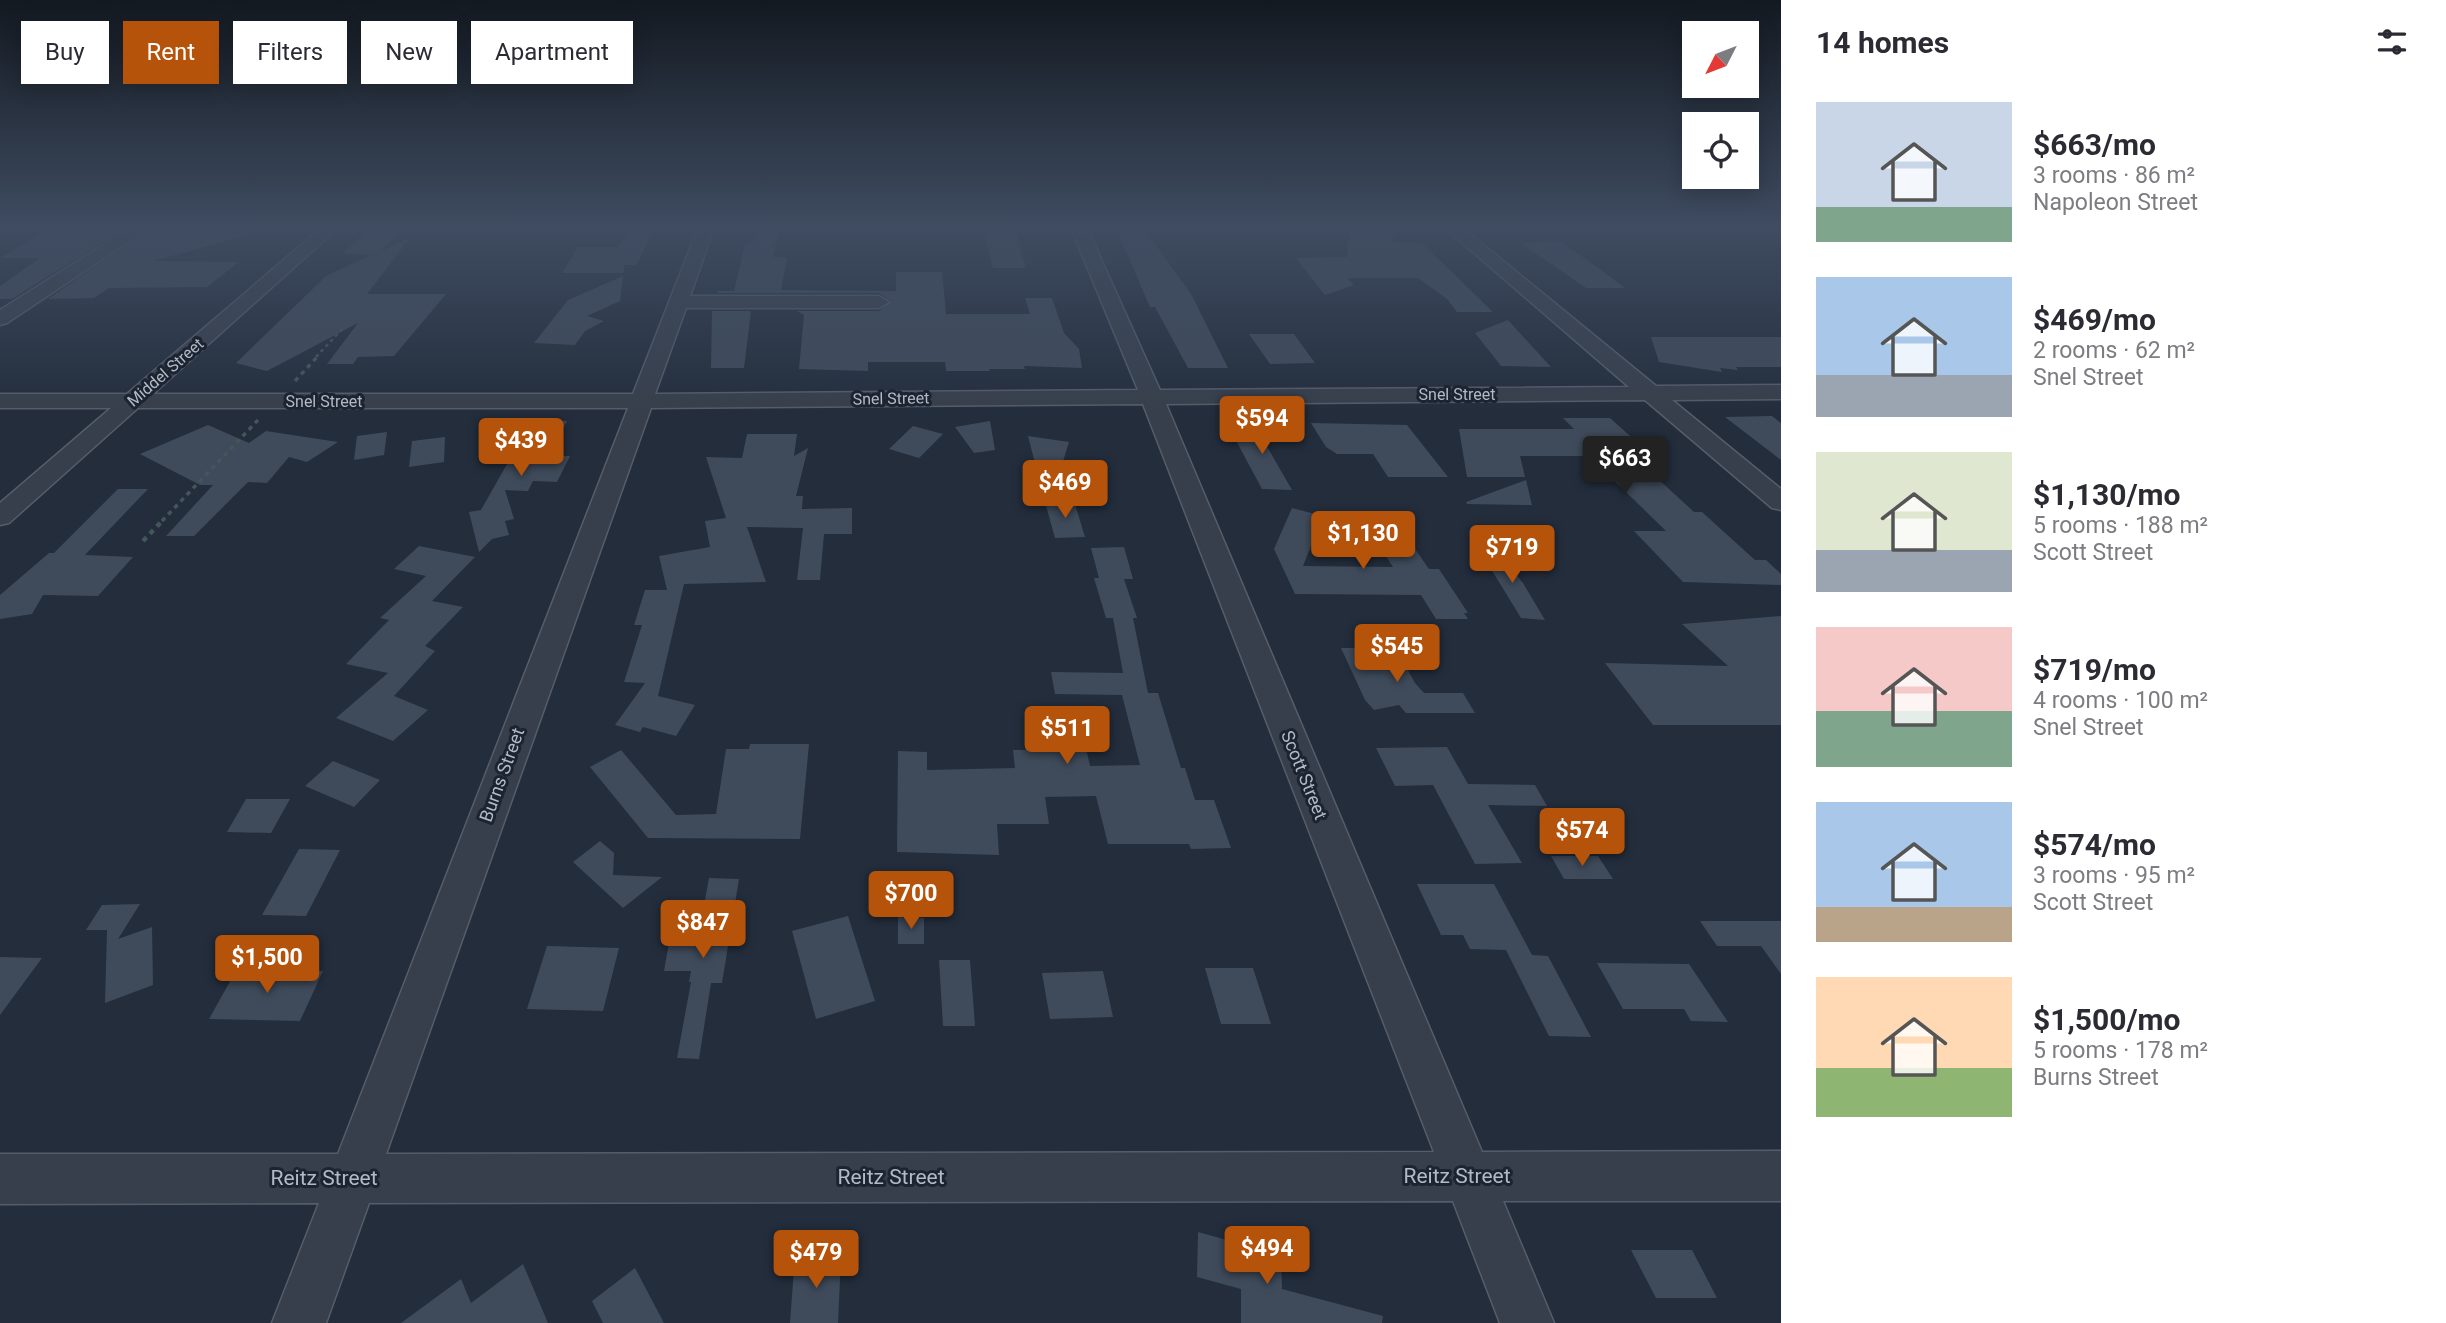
<!DOCTYPE html>
<meta charset="utf-8">
<style>
body{margin:0;font-family:Roboto,sans-serif;background:#f7f7f7;color:#2b2b33;height:100vh;display:flex;flex-direction:column;font-size:26px;white-space:nowrap}
*{box-sizing:border-box;margin:0}
p{font-size:23px;color:#7c7c81}
.icon{flex:none;width:38px;height:38px;fill:none;stroke:currentColor;stroke-width:2;stroke-linecap:round;stroke-linejoin:round}
.map{position:relative;flex:1;overflow:hidden}
.panel{display:flex;flex-direction:column;background:#fff;width:665px}
.panel>*{flex:none}
.guide{position:absolute;left:21px;top:21px;width:665px;height:63px;display:flex;gap:14px}
.needle{width:46px;rotate:228deg}
.fabs{position:absolute;left:1682px;top:21px;display:grid;gap:14px}
.fabs a{display:grid;place-items:center;width:77px;height:77px;border-radius:0px;background:#fff;box-shadow:0 4px 18px #0003;font-size:35px}
.price{position:absolute;translate:-50% -60px;padding:0 16px;border-radius:7px;background:#b45309;color:#fff;font-size:23px;line-height:46px;filter:drop-shadow(0 2px 4px #0008)}
.price::after{content:'';position:absolute;left:50%;top:42px;width:21px;height:16px;margin-left:-10px;background:inherit;clip-path:polygon(0 0,100% 0,50% 100%)}
.price.selected{background:#222;color:#fff}
ul{padding:0;list-style:none}
li{display:flex;align-items:center;gap:21px;height:175px;padding:0 35px}
li span{display:grid;place-items:center;flex:none;width:196px;height:140px;border-radius:0px;color:#555}
li>.icon{margin-inline-start:auto}
span .icon{width:84px;height:84px;fill:#fffc;stroke-width:1}
li b{font-size:30px}
h2{display:flex;justify-content:space-between;align-items:center;height:84px;padding:0 35px;font-size:30px}
.chip{padding:0 24px;border-radius:0px;background:#fff;box-shadow:0 4px 18px #0003;font-size:24px;line-height:63px}
.chip.selected{background:#b45309;color:#fff}
main{display:flex;flex:1;min-height:0}
.map>svg:first-child{display:block}
.building{fill:#3f4b5b}
.lines{fill:none;stroke-linecap:round;stroke-linejoin:round}
.minor-casing{stroke:#555d6a;stroke-width:3}
.path-far2{stroke:#43575a;stroke-width:2.5;stroke-dasharray:3.5 3.5;stroke-linecap:butt}
.path-far1{stroke:#43575a;stroke-width:3.5;stroke-dasharray:4.5 4.5;stroke-linecap:butt}
.path{stroke:#43575a;stroke-width:4.5;stroke-dasharray:5 5;stroke-linecap:butt}
.minor{fill:#373f4c;fill-rule:evenodd}
.labels{text-anchor:middle;stroke-width:6;stroke-linejoin:round;paint-order:stroke}
.far-street-label{font-size:16px;fill:#b2bac8;stroke:#1c2431}
.street-label{font-size:18px;fill:#b2bac8;stroke:#1c2431}
.near-street-label{font-size:21px;fill:#b2bac8;stroke:#1c2431}
</style>
<main>
<div class="map">
<svg width="1781" height="1323" viewBox="0 0 1781 1323">
<rect width="100%" height="100%" fill="#232d3c"/>
<path class="building" d="M51 228H126L12 299H0V286L40 258H0Z
M151 228H250L251 234 154 261 239 262 207 287 109 288 94 298 48 299Z
M632 228 654 229 636 265H625L623 273H562L578 247H617Z
M758 228H779L773 257H787L781 290 896 291V272H942L946 314H1030L1025 298H1052L1064 333 1079 349 1082 368 1024 366 1025 369H989L990 371H946L945 362H868V371L799 369 804 315 797 311H879L891 301 879 293H717L718 291H734L745 244 755 241Z
M983 228H1015L1026 268H993Z
M1116 228 1145 230 1191 294 1228 368H1188L1155 307H1150Z
M1350 228 1393 232V243H1422L1493 312H1457L1447 299 1418 278H1347L1354 285 1325 295 1296 258 1347 257Z
M402 229 381 251 410 238 367 294H446L394 356 358 357 353 364H327L358 323 267 371 236 363 326 276 371 255 343 253 368 230Z
M1560 242 1593 264 1625 288H1586L1521 243Z
M623 276 620 301 587 316 604 321 585 331 575 345 534 343 568 300Z
M712 311H751L744 368H711Z
M1508 320 1551 367 1501 366 1475 333Z
M1249 334H1294L1315 363 1270 364Z
M1651 337H1781V367H1736L1738 370 1720 368 1722 372 1659 362Z
M1772 416 1781 423V460L1725 417Z
M1563 418H1610L1638 443H1619L1694 512H1702L1755 560H1766L1781 574V585L1683 582 1634 531H1666L1589 456H1520L1525 477H1467L1459 429H1574Z
M532 420 567 421 556 441H563L554 456H570L557 482 533 481 528 491 505 490 514 519 505 521 509 535 492 539 479 552 469 512 481 510Z
M990 421 995 450 974 453 955 427Z
M1258 421 1283 431 1265 443 1292 490 1262 489 1234 437Z
M1311 423 1407 425 1448 477H1388L1373 454H1337L1326 447Z
M208 425 249 443 266 431 338 442 307 462 289 457 267 483 248 482 194 536H166L213 485H200L140 454Z
M913 426 943 434 919 458 889 449Z
M387 432 384 455 354 460 357 436Z
M747 434H797L794 456 808 448 796 496H803L802 509 852 508V534H824L820 580H797L803 528 747 527 766 582 684 584 658 696 695 705 676 736 643 727 640 732 615 725 645 683 624 682 642 625H634L645 590H667L659 556 710 547 705 521 726 518 706 457 742 458Z
M1028 436 1069 442 1061 468 1035 463Z
M445 437 444 462 409 467 412 441Z
M1526 480 1532 505 1467 504 1466 502Z
M118 489H148L85 555 133 557 98 596 43 595 32 614 0 619V595L49 553H54Z
M1074 501 1085 537 1055 538 1045 502Z
M1292 508 1323 516 1303 566 1393 567 1380 547 1413 546 1429 569H1439L1468 613H1464L1468 619H1436L1421 595 1295 594 1274 549Z
M1490 543 1523 583 1545 620 1521 618 1480 551Z
M419 546 475 557 432 601 463 607 425 646 435 651 394 696 428 710 393 741 336 718 388 673 346 664 389 620 380 618 426 576 394 569Z
M1124 547 1133 579H1124L1137 618H1133L1148 693H1158L1181 768H1185L1195 800H1214L1231 848 1191 849 1189 844H1108L1096 796 1045 797 1049 824H997L999 855 897 852 898 751 927 752V770L1015 768 1013 750 1057 749 1056 745H1060L1055 720H1080L1090 766 1140 765 1122 695 1055 694 1051 672 1123 673 1113 618H1106L1094 578H1099L1091 548Z
M1781 616V725H1653L1605 663 1728 666 1682 624Z
M1341 648H1396L1415 683 1424 693H1463L1475 713H1406L1399 705 1374 710 1365 700Z
M750 744H809L800 839 648 838 590 767 621 750 676 815 716 814 726 749H749Z
M1447 747 1468 784 1535 785 1547 806 1488 805 1522 863 1475 864 1433 785 1395 786 1376 748Z
M333 761 380 780 354 807 305 786Z
M246 799H290L271 833 227 832Z
M600 841 614 853 613 875 662 877 623 908 573 862Z
M299 849 340 850 306 916 262 915Z
M1551 856H1598L1613 879H1564Z
M709 878 739 879 722 983H711L699 1059 677 1058 691 982H689L691 971H664L671 931 698 932 713 916 704 905Z
M1417 884H1494L1532 955 1548 956 1591 1037 1549 1036 1506 950 1470 949 1463 935H1441Z
M140 904 118 939 152 927 153 985 105 1003 107 930H86L102 905Z
M848 916 875 1001 816 1019 792 931Z
M898 917 924 918V944H898Z
M1700 921H1781V974L1761 946H1717Z
M547 946 619 948 603 1011 527 1009Z
M0 957 42 958 0 1015Z
M939 960H970L975 1026H943Z
M1597 963 1689 964 1728 1022 1691 1021 1684 1009H1623Z
M1205 968H1253L1271 1024H1221Z
M237 969 323 971 300 1021 209 1019Z
M1103 971 1113 1017 1050 1019 1042 973Z
M1198 1232 1281 1255 1282 1289 1383 1316 1382 1323H1241V1289L1197 1277Z
M1631 1250H1692L1717 1298H1656Z
M795 1255 841 1257 838 1323H790Z
M523 1264 548 1323H401L461 1279 471 1303Z
M635 1268 664 1323H603L592 1301Z"/>
<g class="lines">
<g class="minor-casing">
<path id="minor" d="M130 228H149L7 323 0 325V310Z
M321 228H338L153 394H633L698 228H714L690 296H879L889 302 879 308H686L655 394 1138 390 1071 228H1087L1160 390 1629 387 1445 228H1463L1656 386 1781 385V399L1672 400 1781 489V510L1772 508 1645 400 1166 404 1482 1152 1781 1151V1201H1503L1554 1323H1500L1453 1201 369 1203 326 1323H272L319 1203 0 1204V1154H338L628 408H138L9 523 0 525V503L111 408H0V394H127ZM1143 404 1434 1152 386 1154 651 408Z"/>
</g>
<path class="path-far2" d="M316 357 344 327"/>
<path class="path-far1" d="M295 381 318 356
M162 521 258 420"/>
<path class="path" d="M143 541 164 519"/>
<use href="#minor" class="minor"/>
</g>
<linearGradient id="sky" x2="0" y2="1"><stop stop-color="#131921"/><stop offset="0.55" stop-color="#3f4c61"/><stop offset="1" stop-color="#3f4c61" stop-opacity="0"/></linearGradient>
<rect width="1781" height="413" fill="url(#sky)"/>
<g class="labels">
<g class="far-street-label">
<text transform="translate(165 372) rotate(-41)" y="6">Middel Street</text>
<text x="1457" y="400">Snel Street</text>
<text transform="translate(891 398) rotate(-1)" y="6">Snel Street</text>
<text x="324" y="407">Snel Street</text>
</g>
<g class="street-label">
<text transform="translate(502 775) rotate(-70)" y="6">Burns Street</text>
<text transform="translate(1304 775) rotate(68)" y="6">Scott Street</text>
</g>
<g class="near-street-label">
<text x="1457" y="1183">Reitz Street</text>
<text x="891" y="1184">Reitz Street</text>
<text x="324" y="1185">Reitz Street</text>
</g>
</g>
</svg>
<div class="fabs">
<a><svg class="needle" viewBox="-14 -14 28 28"><path d="M0-13l5 13h-10z" fill="#e53935"/><path d="M0 13l5-13h-10z" fill="#7c7c81"/></svg></a>
<a><svg class="icon" aria-label="locate" viewBox="0 0 24 24"><circle cx="12" cy="12" r="6"/><path d="M12 2v4M12 18v4M2 12h4M18 12h4"/></svg></a>
</div>
<b class="price" style="left:1262px;top:456px">$594</b>
<b class="price" style="left:521px;top:478px">$439</b>
<b class="price selected" style="left:1625px;top:496px">$663</b>
<b class="price" style="left:1065px;top:520px">$469</b>
<b class="price" style="left:1363px;top:571px">$1,130</b>
<b class="price" style="left:1512px;top:585px">$719</b>
<b class="price" style="left:1397px;top:684px">$545</b>
<b class="price" style="left:1067px;top:766px">$511</b>
<b class="price" style="left:1582px;top:868px">$574</b>
<b class="price" style="left:911px;top:931px">$700</b>
<b class="price" style="left:703px;top:960px">$847</b>
<b class="price" style="left:267px;top:995px">$1,500</b>
<b class="price" style="left:1267px;top:1286px">$494</b>
<b class="price" style="left:816px;top:1290px">$479</b>
<div class="guide">
<a class="chip">Buy</a>
<a class="chip selected">Rent</a>
<a class="chip">Filters</a>
<a class="chip">New</a>
<a class="chip">Apartment</a>
</div>
</div>
<section class="panel">
<h2>14 homes<svg class="icon" aria-label="filters" viewBox="0 0 24 24"><path d="M4 7h16M4 17h16"/><circle cx="9" cy="7" r="2"/><circle cx="15" cy="17" r="2"/></svg></h2>
<ul>
<li><span style="background:linear-gradient(#c9d6e8 75%,#7fa58c 0)"><svg class="icon" aria-label="home" viewBox="0 0 24 24"><path d="M3 11l9-7 9 7M6 9v11h12V9"/></svg></span><div><b>$663/mo</b><p>3 rooms · 86 m²</p><p>Napoleon Street</p></div></li>
<li><span style="background:linear-gradient(#a9c7e8 70%,#9aa5b1 0)"><svg class="icon" aria-label="home" viewBox="0 0 24 24"><path d="M3 11l9-7 9 7M6 9v11h12V9"/></svg></span><div><b>$469/mo</b><p>2 rooms · 62 m²</p><p>Snel Street</p></div></li>
<li><span style="background:linear-gradient(#dfe7d0 70%,#9aa5b1 0)"><svg class="icon" aria-label="home" viewBox="0 0 24 24"><path d="M3 11l9-7 9 7M6 9v11h12V9"/></svg></span><div><b>$1,130/mo</b><p>5 rooms · 188 m²</p><p>Scott Street</p></div></li>
<li><span style="background:linear-gradient(#f6c9c9 60%,#7fa58c 0)"><svg class="icon" aria-label="home" viewBox="0 0 24 24"><path d="M3 11l9-7 9 7M6 9v11h12V9"/></svg></span><div><b>$719/mo</b><p>4 rooms · 100 m²</p><p>Snel Street</p></div></li>
<li><span style="background:linear-gradient(#a9c7e8 75%,#b9a48a 0)"><svg class="icon" aria-label="home" viewBox="0 0 24 24"><path d="M3 11l9-7 9 7M6 9v11h12V9"/></svg></span><div><b>$574/mo</b><p>3 rooms · 95 m²</p><p>Scott Street</p></div></li>
<li><span style="background:linear-gradient(#ffd9b3 65%,#8fb573 0)"><svg class="icon" aria-label="home" viewBox="0 0 24 24"><path d="M3 11l9-7 9 7M6 9v11h12V9"/></svg></span><div><b>$1,500/mo</b><p>5 rooms · 178 m²</p><p>Burns Street</p></div></li>
</ul>
</section>
</main>
